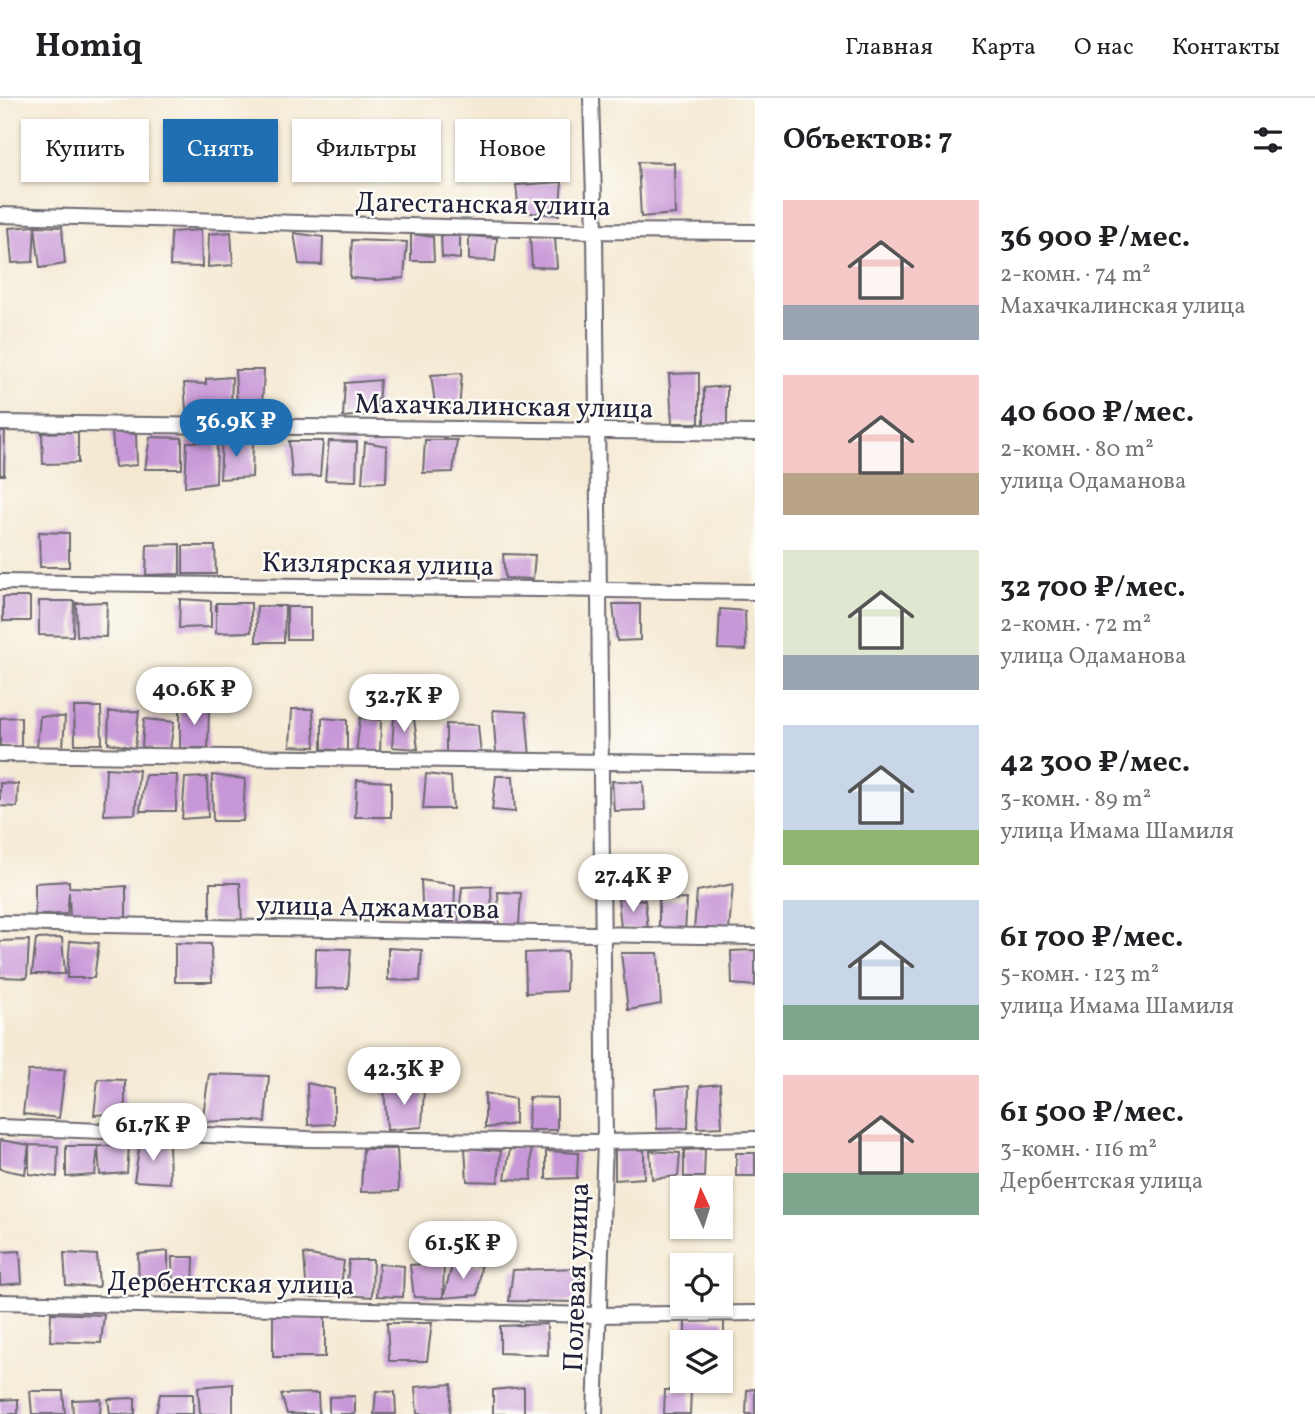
<!DOCTYPE html>
<html lang="ru">
<meta charset="utf-8">
<style>
body{margin:0;font-family:Vollkorn,serif;background:#f6f6f6;color:#202124;height:100vh;display:flex;flex-direction:column;font-size:26px;white-space:nowrap}
*{box-sizing:border-box;margin:0}
p{font-size:23px;color:#757577}
.icon{flex:none;width:38px;height:38px;fill:none;stroke:currentColor;stroke-width:2;stroke-linecap:round;stroke-linejoin:round}
.map{position:relative;flex:1;overflow:hidden}
.drawer{display:flex;flex-direction:column;background:#fff;width:560px}
.drawer>*{flex:none}
.banner{position:absolute;left:21px;top:21px;width:628px;height:63px;display:flex;gap:14px}
.needle{width:46px;rotate:356deg}
.tools{position:absolute;left:670px;top:1078px;display:grid;gap:14px}
.tools a{display:grid;place-items:center;width:63px;height:63px;border-radius:0px;background:#fff;box-shadow:0 2px 5px #0004;font-size:35px}
.price{position:absolute;translate:-50% -60px;padding:0 16px;border-radius:24px;background:#fff;color:#222;font-size:23px;line-height:46px;filter:drop-shadow(0 2px 4px #0008)}
.price::after{content:'';position:absolute;left:50%;top:42px;width:21px;height:16px;margin-left:-10px;background:inherit;clip-path:polygon(0 0,100% 0,50% 100%)}
.price.on{background:#1f6fb2;color:#fff}
ul{padding:0;list-style:none}
li{display:flex;align-items:center;gap:21px;height:175px;padding:0 28px}
li span{display:grid;place-items:center;flex:none;width:196px;height:140px;border-radius:0px;color:#555}
li>.icon{margin-inline-start:auto}
span .icon{width:84px;height:84px;fill:#fffc;stroke-width:1}
li b{font-size:30px}
h2{display:flex;justify-content:space-between;align-items:center;height:84px;padding:0 28px;font-size:30px}
.pill{padding:0 24px;border-radius:0px;background:#fff;box-shadow:0 2px 5px #0004;font-size:24px;line-height:63px}
.pill.on{background:#1f6fb2;color:#fff}
header{display:flex;align-items:center;gap:42px;box-sizing:border-box;height:98px;padding:0 35px;background:#fff;border-bottom:2px solid #e0e0e0}
header strong{font-size:33px}
nav{display:flex;gap:38px;margin-inline-start:auto;font-size:24px}
main{display:flex;flex:1;min-height:0}
.map>svg:first-child{display:block}
.building{fill:#c797d7}
.lines{fill:none;stroke-linecap:round;stroke-linejoin:round}
.minor-casing{stroke:#6c6870;stroke-width:18}
.minor{stroke:#fff;stroke-width:14}
.labels{text-anchor:middle;stroke-width:5;stroke-linejoin:round;paint-order:stroke}
.street-label{font-size:28px;fill:#22223b;stroke:#fdfcf7}
</style>
<header>
<strong>Homiq</strong>
<nav><a>Главная</a><a>Карта</a><a>О нас</a><a>Контакты</a></nav>
</header>
<main>
<div class="map">
<svg width="755" height="1316" viewBox="0 0 755 1316">
<rect width="100%" height="100%" fill="#fdfcf7"/>
<filter id="ink" filterUnits="userSpaceOnUse"><feTurbulence type="fractalNoise" baseFrequency=".0143" numOctaves="2"/><feDisplacementMap in="SourceGraphic" scale="14" xChannelSelector="R" yChannelSelector="G"/><feConvolveMatrix kernelMatrix="1 2 1 2 8 2 1 2 1" color-interpolation-filters="sRGB"/></filter>
<filter id="wash" filterUnits="userSpaceOnUse"><feTurbulence type="fractalNoise" baseFrequency=".00686" numOctaves="4" result="noise"/><feDisplacementMap in="SourceGraphic" scale="28" xChannelSelector="R" yChannelSelector="G"/><feGaussianBlur stdDeviation="1.57" result="paint"/><feColorMatrix in="noise" values="0 0 0 0 0 0 0 0 0 0 0 0 0 0 0 0 0 1.4 0 .05"/><feComposite in="paint" operator="in"/></filter>
<g filter="url(#wash)">
<rect width="100%" height="100%" fill="#f4e9d3"/>
<g id="blocks">
<path class="building" d="M638 64 674 65 675 116 641 119Z
M562 84 559 117 519 114 516 87Z
M35 128 33 164 12 165 9 130 35 128 62 129 65 166 40 170Z
M201 132 202 169 170 168 171 134Z
M231 134 233 167 208 169 209 136Z
M294 135 323 139 322 167 299 166Z
M411 136 433 139 434 163H411Z
M441 138H460V161L442 159Z
M469 138 497 140 495 163 469 162Z
M530 139H555L557 170 532 169Z
M352 142 407 144 404 180 376 182 350 180Z
M235 272H264L262 309 237 308Z
M462 275 459 312 436 313 431 277Z
M699 275V325H672L669 276Z
M232 279 231 311H186L184 285 206 286V281Z
M380 282 377 316 343 319 345 285Z
M727 288V326L704 327V290Z
M0 333H5L4 377H0Z
M78 334V365L43 366 42 335Z
M112 334 136 336 137 367 115 369Z
M150 339 182 340V371H145Z
M222 341 253 344 252 379 220 381Z
M425 342H457L453 374 423 375Z
M289 343H323L320 378 292 379Z
M329 343 357 344 356 383 325 382Z
M187 344H217L216 385 185 389Z
M365 344 387 348 386 384 362 385Z
M39 434 69 435V469H40Z
M180 446V476L146 477 147 447Z
M183 448H215L216 476H183Z
M503 456 535 457 533 481 505 480Z
M3 499H30V523H3Z
M180 501 211 503V529L179 530Z
M39 503H74L73 538 39 537Z
M107 504 106 539 77 538 76 505Z
M216 505H251V534L216 535Z
M613 506H640V542L617 543Z
M257 508H285L284 544H256Z
M287 509H310V541H287Z
M720 511 745 513 746 552 718 551Z
M180 606 209 609 208 650H180Z
M74 609H101L102 646H75Z
M292 611H313L315 649 290 648Z
M493 612 526 614 530 659 496 655Z
M139 613 135 650 108 645 109 614Z
M40 618 65 619 63 649 37 650Z
M21 619V650L0 649V620Z
M394 619 414 621 418 651 392 649Z
M322 620 347 622V653L322 651Z
M360 620 381 622 380 656H356Z
M144 621 174 624 170 652 142 649Z
M446 626 478 627 481 657 446 656Z
M106 670 139 672 135 716 104 717Z
M426 676 451 679 453 711H423Z
M145 677H177L176 713H140Z
M212 677 245 681 243 723H213Z
M496 678H513L515 714 492 712Z
M207 679 208 719 182 721 185 680Z
M357 682 391 684V719H355Z
M612 683 643 684 645 712 614 713Z
M0 685 18 686 17 709 0 708Z
M421 782 455 787 454 823 423 825Z
M69 783V789L98 790 126 788V821H70L69 794 67 816 35 817V785Z
M210 785H240L242 825 210 821Z
M733 786 729 832 694 833 697 793Z
M491 788 492 825 458 824 462 789Z
M498 794 521 795 519 827H499Z
M618 800 645 802 648 832 621 830Z
M687 801 685 833 659 832V802Z
M62 840 65 876H32L36 841Z
M29 842 27 880 0 879V843Z
M70 843 99 845 94 880H67Z
M175 845 211 846 212 884H175Z
M316 850 351 851 348 890 315 891Z
M388 850 422 852 420 883 388 882Z
M755 852V888L732 886 731 853Z
M567 853 566 893 526 895 525 855Z
M621 855H658L661 906 628 912Z
M65 972 59 1020 23 1016 28 973Z
M209 976 269 978 265 1024 243 1022 202 1024Z
M98 981 125 982V1015L94 1017Z
M307 985 334 991V1026L308 1027Z
M720 986 722 1029 697 1030 700 988Z
M384 988 424 989 422 1029 387 1032Z
M689 988 688 1030 657 1031 655 991Z
M485 995 515 1001V1026L485 1030Z
M529 999 557 1000V1032H528Z
M0 1042 29 1047 58 1048 57 1079 29 1076V1047L25 1076 0 1071Z
M140 1045 169 1046 170 1085 134 1083Z
M66 1048H98L95 1077 66 1079Z
M98 1048H129L127 1075 100 1077Z
M531 1049 532 1082 505 1081 510 1050Z
M465 1050 501 1053 498 1084 467 1083Z
M615 1050 644 1052V1080L615 1082Z
M363 1051H397L399 1093 361 1094Z
M705 1051 704 1079H684V1052Z
M546 1053 578 1055 577 1080 546 1081Z
M650 1053 680 1055 678 1078 652 1081Z
M736 1055H755V1078H736Z
M20 1153 22 1185 0 1187V1154Z
M168 1153V1193L139 1192 138 1156Z
M64 1155 97 1157 99 1189 66 1187Z
M304 1156 344 1163 340 1197 307 1199Z
M172 1159H194L193 1195H173Z
M349 1162H373L372 1199 346 1197Z
M444 1165 443 1200 414 1199 410 1167Z
M379 1166 404 1168 403 1199 377 1198Z
M481 1167 478 1197 443 1200 452 1168Z
M580 1170V1204L509 1203 513 1172Z
M51 1215 104 1217 101 1245 50 1243Z
M273 1218H325V1259H273Z
M685 1220 724 1222V1255H721V1244H685Z
M387 1225H432L427 1263H389Z
M547 1226 548 1257 500 1255V1228Z
M233 1286V1316H200L198 1289Z
M452 1286 450 1316H417L415 1289Z
M524 1289V1316H493V1292Z
M755 1291V1316H746L747 1292Z
M665 1292H691L690 1316H664Z
M30 1293H63L65 1316H32Z
M376 1293 395 1294 396 1316H374Z
M318 1295 319 1316H287L281 1296Z
M160 1296H193V1316H156Z
M355 1298V1316H329V1299Z
M135 1300V1316H110L108 1301Z
M18 1301V1316H0V1302Z
M101 1301 100 1316H73L72 1302Z"/>
</g>
</g>
<g filter="url(#ink)">
<use href="#blocks" fill-opacity="0" stroke="#6c6870" stroke-width="2"/>
<g class="lines">
<g class="minor-casing">
<path id="minor" d="M591 0 595 133 605 1044 595 1316
M0 117 595 133 755 134
M0 325 755 335
M0 484 755 494
M0 656 755 666
M0 825 755 839
M0 1029 308 1041 605 1044 755 1041
M0 1204 597 1217 755 1215"/>
</g>
<use href="#minor" class="minor"/>
</g>
</g>
<g class="labels">
<g class="street-label">
<text transform="translate(483 105) rotate(1)" y="10">Дагестанская улица</text>
<text transform="translate(504 307) rotate(1)" y="10">Махачкалинская улица</text>
<text transform="translate(378 465) rotate(1)" y="10">Кизлярская улица</text>
<text transform="translate(378 808) rotate(1)" y="10">улица Аджаматова</text>
<text transform="translate(575 1179) rotate(-88)" y="10">Полевая улица</text>
<text transform="translate(231 1184) rotate(1)" y="10">Дербентская улица</text>
</g>
</g>
</svg>
<div class="tools">
<a><svg class="needle" viewBox="-14 -14 28 28"><path d="M0-13l5 13h-10z" fill="#e53935"/><path d="M0 13l5-13h-10z" fill="#757577"/></svg></a>
<a><svg class="icon" aria-label="locate" viewBox="0 0 24 24"><circle cx="12" cy="12" r="6"/><path d="M12 2v4M12 18v4M2 12h4M18 12h4"/></svg></a>
<a><svg class="icon" aria-label="layers" viewBox="0 0 24 24"><path d="M12 4l9 5-9 5-9-5zM3 14l9 5 9-5"/></svg></a>
</div>
<b class="price on" style="left:236px;top:361px">36.9K ₽</b>
<b class="price" style="left:194px;top:629px">40.6K ₽</b>
<b class="price" style="left:404px;top:636px">32.7K ₽</b>
<b class="price" style="left:633px;top:816px">27.4K ₽</b>
<b class="price" style="left:404px;top:1009px">42.3K ₽</b>
<b class="price" style="left:153px;top:1065px">61.7K ₽</b>
<b class="price" style="left:463px;top:1183px">61.5K ₽</b>
<div class="banner">
<a class="pill">Купить</a>
<a class="pill on">Снять</a>
<a class="pill">Фильтры</a>
<a class="pill">Новое</a>
</div>
</div>
<section class="drawer">
<h2>Объектов: 7<svg class="icon" aria-label="filters" viewBox="0 0 24 24"><path d="M4 7h16M4 17h16"/><circle cx="9" cy="7" r="2"/><circle cx="15" cy="17" r="2"/></svg></h2>
<ul>
<li><span style="background:linear-gradient(#f6c9c9 75%,#9aa5b1 0)"><svg class="icon" aria-label="home" viewBox="0 0 24 24"><path d="M3 11l9-7 9 7M6 9v11h12V9"/></svg></span><div><b>36 900 ₽/мес.</b><p>2-комн. · 74 m²</p><p>Махачкалинская улица</p></div></li>
<li><span style="background:linear-gradient(#f6c9c9 70%,#b9a48a 0)"><svg class="icon" aria-label="home" viewBox="0 0 24 24"><path d="M3 11l9-7 9 7M6 9v11h12V9"/></svg></span><div><b>40 600 ₽/мес.</b><p>2-комн. · 80 m²</p><p>улица Одаманова</p></div></li>
<li><span style="background:linear-gradient(#dfe7d0 75%,#9aa5b1 0)"><svg class="icon" aria-label="home" viewBox="0 0 24 24"><path d="M3 11l9-7 9 7M6 9v11h12V9"/></svg></span><div><b>32 700 ₽/мес.</b><p>2-комн. · 72 m²</p><p>улица Одаманова</p></div></li>
<li><span style="background:linear-gradient(#c9d6e8 75%,#8fb573 0)"><svg class="icon" aria-label="home" viewBox="0 0 24 24"><path d="M3 11l9-7 9 7M6 9v11h12V9"/></svg></span><div><b>42 300 ₽/мес.</b><p>3-комн. · 89 m²</p><p>улица Имама Шамиля</p></div></li>
<li><span style="background:linear-gradient(#c9d6e8 75%,#7fa58c 0)"><svg class="icon" aria-label="home" viewBox="0 0 24 24"><path d="M3 11l9-7 9 7M6 9v11h12V9"/></svg></span><div><b>61 700 ₽/мес.</b><p>5-комн. · 123 m²</p><p>улица Имама Шамиля</p></div></li>
<li><span style="background:linear-gradient(#f6c9c9 70%,#7fa58c 0)"><svg class="icon" aria-label="home" viewBox="0 0 24 24"><path d="M3 11l9-7 9 7M6 9v11h12V9"/></svg></span><div><b>61 500 ₽/мес.</b><p>3-комн. · 116 m²</p><p>Дербентская улица</p></div></li>
</ul>
</section>
</main>
